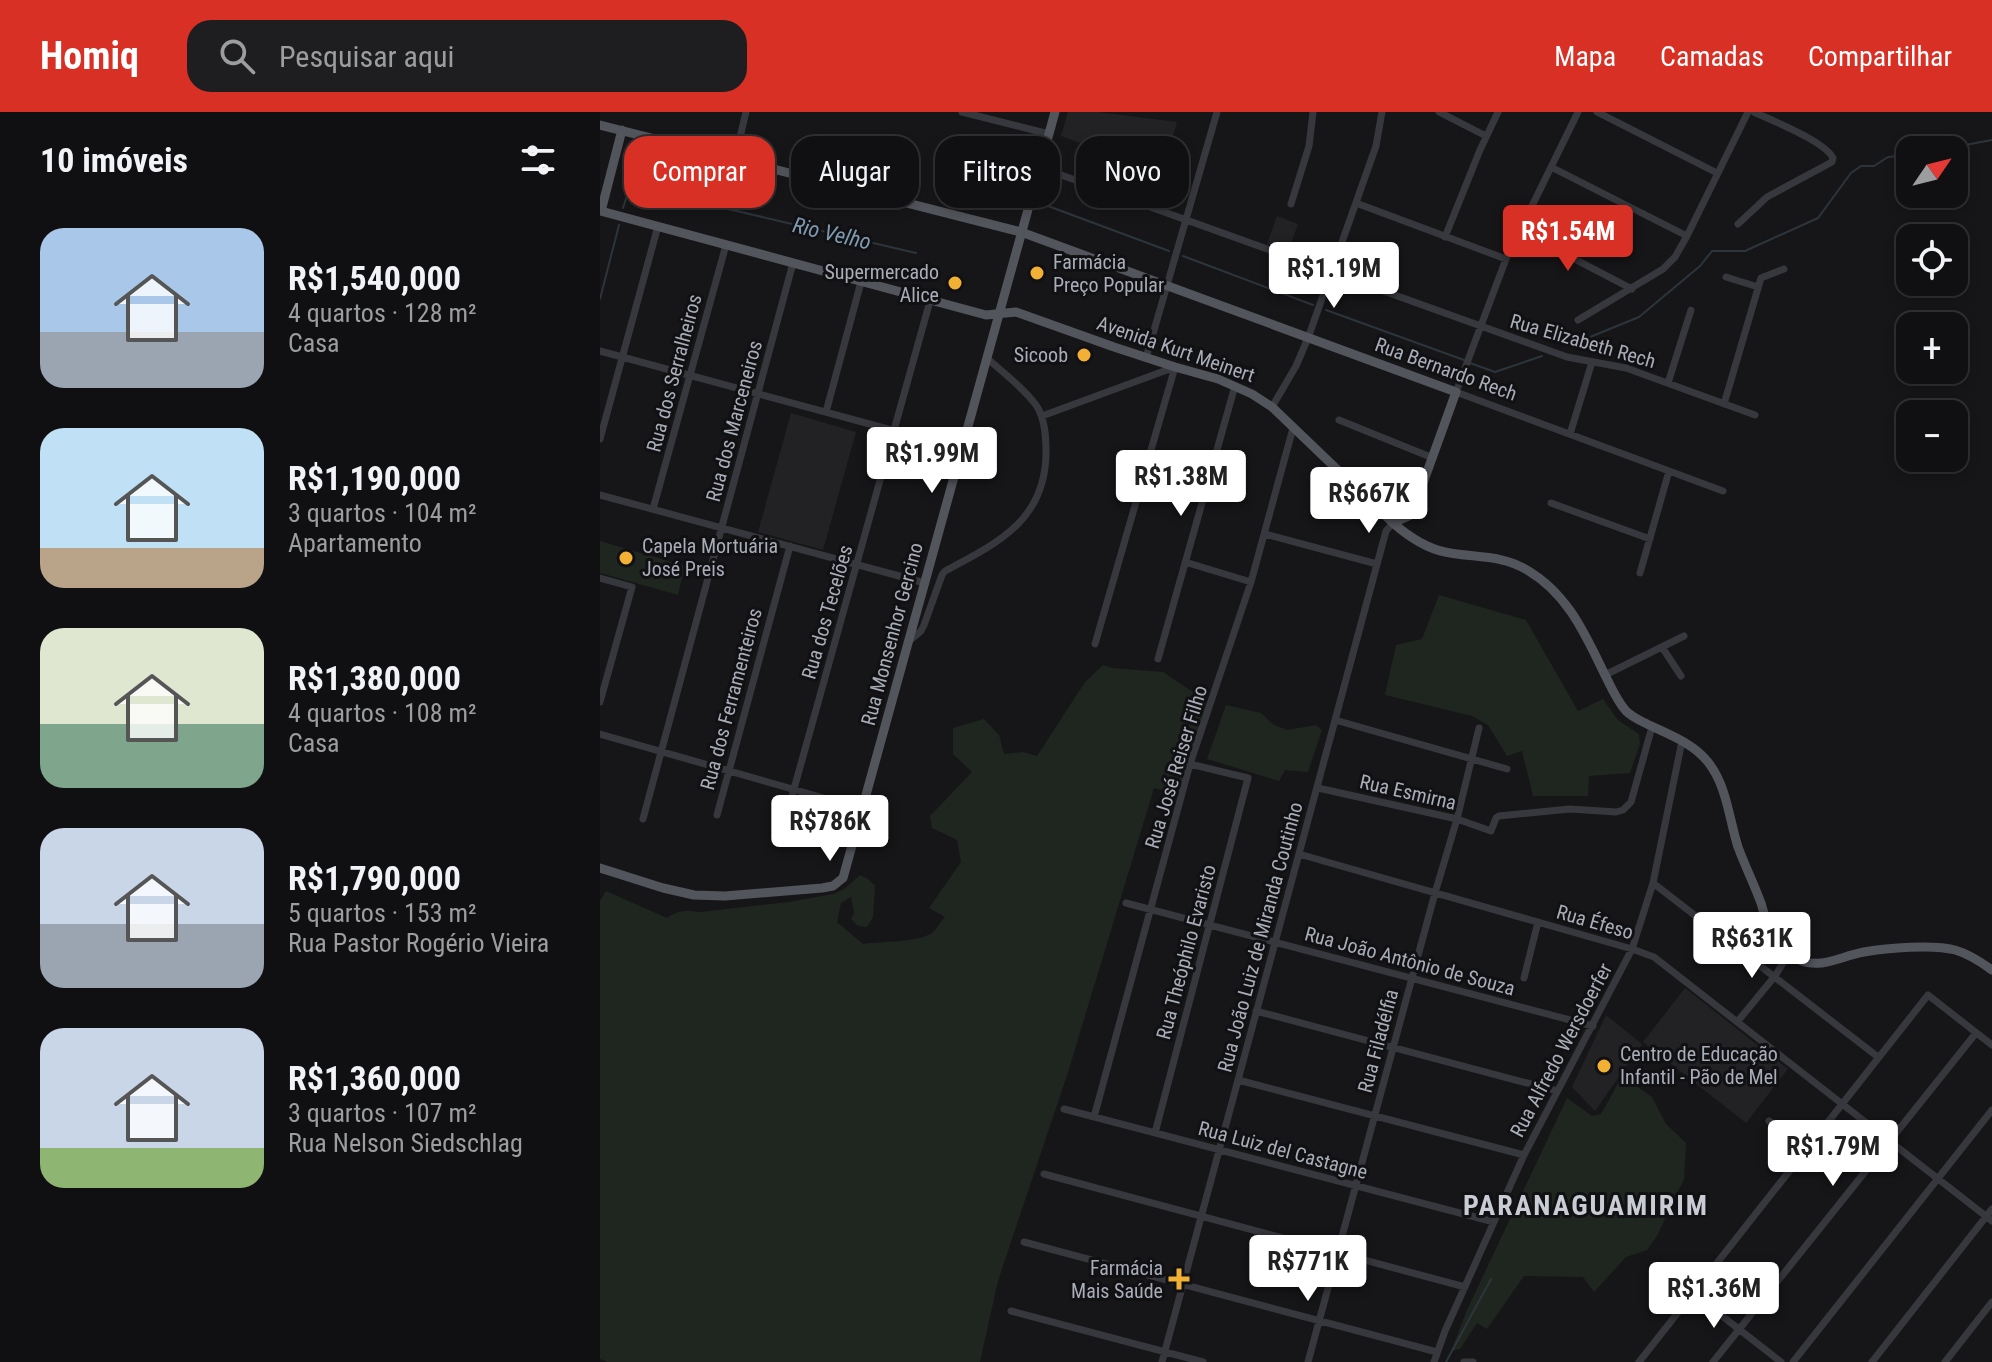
<!DOCTYPE html>
<html lang="pt">
<meta charset="utf-8">
<style>
body{margin:0;font-family:"Roboto Condensed",sans-serif;background:#1e1e20;color:#f1f3f6;height:100vh;display:flex;flex-direction:column;font-size:30px;white-space:nowrap}
*{box-sizing:border-box;margin:0}
p{font-size:26px;color:#9c9d9f}
.icon{flex:none;width:44px;height:44px;fill:none;stroke:currentColor;stroke-width:2;stroke-linecap:round;stroke-linejoin:round}
.map{position:relative;flex:1;overflow:hidden}
.sheet{display:flex;flex-direction:column;background:#101012;width:600px}
.sheet>*{flex:none}
.banner{position:absolute;left:24px;top:24px;width:760px;height:72px;display:flex;gap:16px}
.needle{width:52px;rotate:55deg}
.buttons{position:absolute;left:1296px;top:24px;display:grid;gap:16px}
.buttons a{display:grid;place-items:center;width:72px;height:72px;border-radius:16px;background:#101012;box-shadow:0 4px 12px #0003,0 0 0 2px #303032;font-size:40px}
.price{position:absolute;translate:-50% -68px;padding:0 18px;border-radius:8px;background:#fff;color:#222;font-size:26px;line-height:52px;filter:drop-shadow(0 2px 4px #0008)}
.price::after{content:'';position:absolute;left:50%;top:48px;width:24px;height:18px;margin-left:-12px;background:inherit;clip-path:polygon(0 0,100% 0,50% 100%)}
.price.active{background:#d93025;color:#fff}
ul{padding:0;list-style:none}
li{display:flex;align-items:center;gap:24px;height:200px;padding:0 40px}
li span{display:grid;place-items:center;flex:none;width:224px;height:160px;border-radius:24px;color:#555}
li>.icon{margin-inline-start:auto}
span .icon{width:96px;height:96px;fill:#fffc;stroke-width:1}
li b{font-size:34px}
h2{display:flex;justify-content:space-between;align-items:center;height:96px;padding:0 40px;font-size:34px}
.tag{padding:0 28px;border-radius:24px;background:#101012;box-shadow:0 4px 12px #0003,0 0 0 2px #303032;font-size:28px;line-height:72px}
.tag.active{background:#d93025;color:#fff}
header{display:flex;align-items:center;gap:48px;box-sizing:border-box;height:112px;padding:0 40px;background:#d93025;color:#fff}
header strong{font-size:38px}
nav{display:flex;gap:44px;margin-inline-start:auto;font-size:28px}
.search{width:560px;height:72px;background:#1e1e20;display:flex;align-items:center;gap:20px;box-sizing:border-box;padding:0 28px;border-radius:24px;color:#9c9d9f;font-size:30px}
main{display:flex;flex:1;min-height:0}
.map>svg:first-child{display:block}
.built{fill:#222225}
.green{fill:#1e261f}
.lines{fill:none;stroke-linecap:round;stroke-linejoin:round}
.stream{stroke:#2c353c;stroke-width:2}
.minor{stroke:#37383d;stroke-width:7}
.major{stroke:#53555c;stroke-width:9}
.poi-dot{fill:#f2b134;stroke:#111113;stroke-width:3}
.labels{text-anchor:middle;stroke-width:6;stroke-linejoin:round;paint-order:stroke}
.poi-label{font-size:20px;fill:#a8adb8;stroke:#111113;text-anchor:start}
.street-label{font-size:20px;fill:#a8adb8;stroke:#111113}
.water-label{font-size:22px;font-style:italic;fill:#7f9bb3;stroke:#111113}
.district-label{font-size:28px;font-weight:bold;letter-spacing:2px;fill:#c9ccd4;stroke:#111113}
</style>
<header>
<strong>Homiq</strong>
<div class="search"><svg class="icon" aria-label="search" viewBox="0 0 24 24"><circle cx="10" cy="10" r="6"/><path d="M15 15l6 6"/></svg>Pesquisar aqui</div>
<nav><a>Mapa</a><a>Camadas</a><a>Compartilhar</a></nav>
</header>
<main>
<section class="sheet">
<h2>10 imóveis<svg class="icon" aria-label="filters" viewBox="0 0 24 24"><path d="M4 7h16M4 17h16"/><circle cx="9" cy="7" r="2"/><circle cx="15" cy="17" r="2"/></svg></h2>
<ul>
<li><span style="background:linear-gradient(#a9c7e8 65%,#9aa5b1 0)"><svg class="icon" aria-label="home" viewBox="0 0 24 24"><path d="M3 11l9-7 9 7M6 9v11h12V9"/></svg></span><div><b>R$1,540,000</b><p>4 quartos · 128 m²</p><p>Casa</p></div></li>
<li><span style="background:linear-gradient(#bfe0f5 75%,#b9a48a 0)"><svg class="icon" aria-label="home" viewBox="0 0 24 24"><path d="M3 11l9-7 9 7M6 9v11h12V9"/></svg></span><div><b>R$1,190,000</b><p>3 quartos · 104 m²</p><p>Apartamento</p></div></li>
<li><span style="background:linear-gradient(#dfe7d0 60%,#7fa58c 0)"><svg class="icon" aria-label="home" viewBox="0 0 24 24"><path d="M3 11l9-7 9 7M6 9v11h12V9"/></svg></span><div><b>R$1,380,000</b><p>4 quartos · 108 m²</p><p>Casa</p></div></li>
<li><span style="background:linear-gradient(#c9d6e8 60%,#9aa5b1 0)"><svg class="icon" aria-label="home" viewBox="0 0 24 24"><path d="M3 11l9-7 9 7M6 9v11h12V9"/></svg></span><div><b>R$1,790,000</b><p>5 quartos · 153 m²</p><p>Rua Pastor Rogério Vieira</p></div></li>
<li><span style="background:linear-gradient(#c9d6e8 75%,#8fb573 0)"><svg class="icon" aria-label="home" viewBox="0 0 24 24"><path d="M3 11l9-7 9 7M6 9v11h12V9"/></svg></span><div><b>R$1,360,000</b><p>3 quartos · 107 m²</p><p>Rua Nelson Siedschlag</p></div></li>
</ul>
</section>
<div class="map">
<svg width="1392" height="1250" viewBox="0 0 1392 1250">
<rect width="100%" height="100%" fill="#161618"/>
<path class="built" d="M468 0H498L577 10 562 61 461 24Z
M677 104 698 112 688 140 667 132Z
M191 301 256 320 223 438 158 420Z
M1085 876 1188 957 1146 1011 1043 930Z
M1006 903 1042 932 995 999 972 975Z"/>
<path class="green" d="M0 429 85 454 78 483 0 461Z
M839 483 926 508 978 599 1003 587 1018 608 1039 622 1040 632 1030 661 989 664 988 684H933L922 639 907 644 888 613 872 604 785 583 796 533 822 527Z
M503 553 512 556 563 560 590 578 605 584 607 594 577 682 554 676 469 957 398 1169 380 1250H8L0 1247V789L6 779 67 806C78 798 86 798 100 800L189 790 233 782 244 777 260 763 268 767 275 774 273 805 267 815 258 814 251 807 254 801 251 785 241 791 237 810 263 832C281 829 320 831 333 820 337 816 341 809 345 805L329 796 361 750 357 728 332 716 330 704 372 660 353 642V616L384 607 399 623 404 642 423 640 437 644 485 570Z
M626 593 661 601 674 613 687 618 716 613 722 618 708 660 685 658 679 669 607 647Z
M1022 964 1052 985 1066 1012 1086 1031 1084 1067 1057 1124 1047 1138 1026 1145 994 1180 983 1165 924 1164 887 1217 877 1211 860 1237 851 1239 867 1198 967 986 992 1004 1001 1002Z"/>
<g class="lines">
<path class="stream" d="M1338 38 1392 28
M448 94 569 139
M23 96 30 74 316 141
M583 144 713 193
M0 187 19 113
M726 198 864 248
M968 234 1039 205 1100 154 1112 139H1145L1218 106 1251 61 1261 54H1274L1288 45 1310 43
M870 251 895 260 942 244
M846 1250 891 1167"/>
<path class="minor" d="M362 0 449 22
M839 0 886 24
M978 0 906 147 856 280 1123 379
M997 0 1117 61
M135 46 146 0
M439 55 967 245 1026 256 1155 303
M951 55 1087 124
M756 91 906 147
M691 92 709 34 713 0
M1138 112 1167 85 1232 50 1233 46C1224 29 1173 9 1154 0
M919 118 1032 177
M845 125 880 38 898 0
M1126 165 1158 175
M978 208 1063 157 1075 145 1087 124 1148 0
M0 239 362 337
M546 246 617 0
M1068 271 1091 198
M1124 292 1161 166 1184 157
M672 295 696 254 708 226 776 34 782 0
M226 300 261 170
M442 304 575 255
M739 308 833 346
M970 322 992 250
M0 327 58 114
M0 383 325 471
M951 391 1050 427
M53 397 126 133
M665 422 777 452
M585 450 651 470
M1040 461 1069 359
M0 466 32 475 0 590
M309 529 321 519 324 513 342 463 345 459C398 431 446 408 446 340 446 324 445 306 436 293 423 275 403 261 387 246
M495 532 575 255
M1062 535 1081 564
M558 547 635 274
M1005 563 1084 524
M735 608 907 657
M0 622 262 697
M718 676 857 707 891 719 896 706 899 704 970 697 1016 700 1023 698 1031 690 1052 615
M117 703 190 434
M43 707 193 151
M180 727 330 189
M699 742 1032 837 1054 845 1392 1109
M1053 771 1278 945
M526 791 993 914
M924 866 938 810
M656 899 957 979
M1138 909 1175 864 1188 843
M638 968 924 1043
M464 997 894 1110
M494 1005 590 652 651 470 693 316
M1169 1009 1205 1038
M555 1021 648 666 590 652
M444 1062 865 1175
M424 1130 837 1240
M1067 1161 1181 1250
M411 1199 603 1250
M562 1250 786 419 793 411
M708 1250 835 781 857 707 879 616
M834 1250 845 1219 924 1043 1032 837 1053 771 1082 629
M864 1250H873
M1039 1250 1328 883 1392 933
M1113 1250 1376 921
M1193 1250 1392 998
M1272 1250 1392 1097
M1345 1250 1392 1190"/>
<path class="major" d="M0 13 421 120 856 280 822 374 809 404 793 411
M22 18 1 99 386 203 416 200 514 235 575 255 618 267 652 282 672 295 793 411C808 424 825 436 845 440 873 446 901 442 927 458 968 482 985 522 1005 563 1011 575 1017 589 1026 599 1032 605 1039 608 1047 612 1068 622 1093 631 1108 650 1127 674 1129 707 1138 735 1145 754 1154 772 1161 791 1167 811 1171 832 1189 843 1218 861 1236 845 1264 840 1287 836 1333 832 1355 838 1369 842 1381 850 1392 858
M0 756 63 776 94 783 125 784 222 776 233 774 243 766 455 0"/>
</g>
<g class="poi-dot">
<circle cx="437" cy="161" r="8"/>
<circle cx="355" cy="171" r="8"/>
<circle cx="484" cy="243" r="8"/>
<circle cx="26" cy="446" r="8"/>
<circle cx="1004" cy="954" r="8"/>
<path d="M575 1155h8v8h8v8h-8v8h-8v-8h-8v-8h8z"/>
</g>
<g class="labels">
<g class="poi-label">
<text x="453" y="157">Farmácia<tspan x="453" dy="23">Preço Popular</tspan></text>
<text x="339" y="167" text-anchor="end">Supermercado<tspan x="339" dy="23">Alice</tspan></text>
<text x="468" y="250" text-anchor="end">Sicoob</text>
<text x="42" y="441">Capela Mortuária<tspan x="42" dy="23">José Preis</tspan></text>
<text x="1020" y="949">Centro de Educação<tspan x="1020" dy="23">Infantil - Pão de Mel</tspan></text>
<text x="563" y="1163" text-anchor="end">Farmácia<tspan x="563" dy="23">Mais Saúde</tspan></text>
</g>
<g class="street-label">
<text transform="translate(983 229) rotate(16)" y="7">Rua Elizabeth Rech</text>
<text transform="translate(576 237) rotate(19)" y="7">Avenida Kurt Meinert</text>
<text transform="translate(846 257) rotate(20)" y="7">Rua Bernardo Rech</text>
<text transform="translate(74 261) rotate(-75)" y="7">Rua dos Serralheiros</text>
<text transform="translate(134 309) rotate(-75)" y="7">Rua dos Marceneiros</text>
<text transform="translate(227 500) rotate(-74)" y="7">Rua dos Tecelões</text>
<text transform="translate(292 522) rotate(-75)" y="7">Rua Monsenhor Gercino</text>
<text transform="translate(131 587) rotate(-75)" y="7">Rua dos Ferramenteiros</text>
<text transform="translate(576 655) rotate(-73)" y="7">Rua José Reiser Filho</text>
<text transform="translate(808 680) rotate(13)" y="7">Rua Esmirna</text>
<text transform="translate(995 810) rotate(16)" y="7">Rua Éfeso</text>
<text transform="translate(660 825) rotate(-75)" y="7">Rua João Luiz de Miranda Coutinho</text>
<text transform="translate(586 840) rotate(-75)" y="7">Rua Theóphilo Evaristo</text>
<text transform="translate(810 849) rotate(15)" y="7">Rua João Antônio de Souza</text>
<text transform="translate(778 929) rotate(-75)" y="7">Rua Filadélfia</text>
<text transform="translate(961 938) rotate(-62)" y="7">Rua Alfredo Wersdoerfer</text>
<text transform="translate(683 1038) rotate(15)" y="7">Rua Luiz del Castagne</text>
</g>
<g class="water-label">
<text transform="translate(232 121) rotate(13)" y="8">Rio Velho</text>
</g>
<g class="district-label">
<text x="986" y="1103">PARANAGUAMIRIM</text>
</g>
</g>
</svg>
<div class="buttons">
<a><svg class="needle" viewBox="-14 -14 28 28"><path d="M0-13l5 13h-10z" fill="#e53935"/><path d="M0 13l5-13h-10z" fill="#9c9d9f"/></svg></a>
<a><svg class="icon" aria-label="locate" viewBox="0 0 24 24"><circle cx="12" cy="12" r="6"/><path d="M12 2v4M12 18v4M2 12h4M18 12h4"/></svg></a>
<a>+</a>
<a>−</a>
</div>
<b class="price active" style="left:968px;top:161px">R$1.54M</b>
<b class="price" style="left:734px;top:198px">R$1.19M</b>
<b class="price" style="left:332px;top:383px">R$1.99M</b>
<b class="price" style="left:581px;top:406px">R$1.38M</b>
<b class="price" style="left:769px;top:423px">R$667K</b>
<b class="price" style="left:230px;top:751px">R$786K</b>
<b class="price" style="left:1152px;top:868px">R$631K</b>
<b class="price" style="left:1233px;top:1076px">R$1.79M</b>
<b class="price" style="left:708px;top:1191px">R$771K</b>
<b class="price" style="left:1114px;top:1218px">R$1.36M</b>
<div class="banner">
<a class="tag active">Comprar</a>
<a class="tag">Alugar</a>
<a class="tag">Filtros</a>
<a class="tag">Novo</a>
</div>
</div>
</main>
